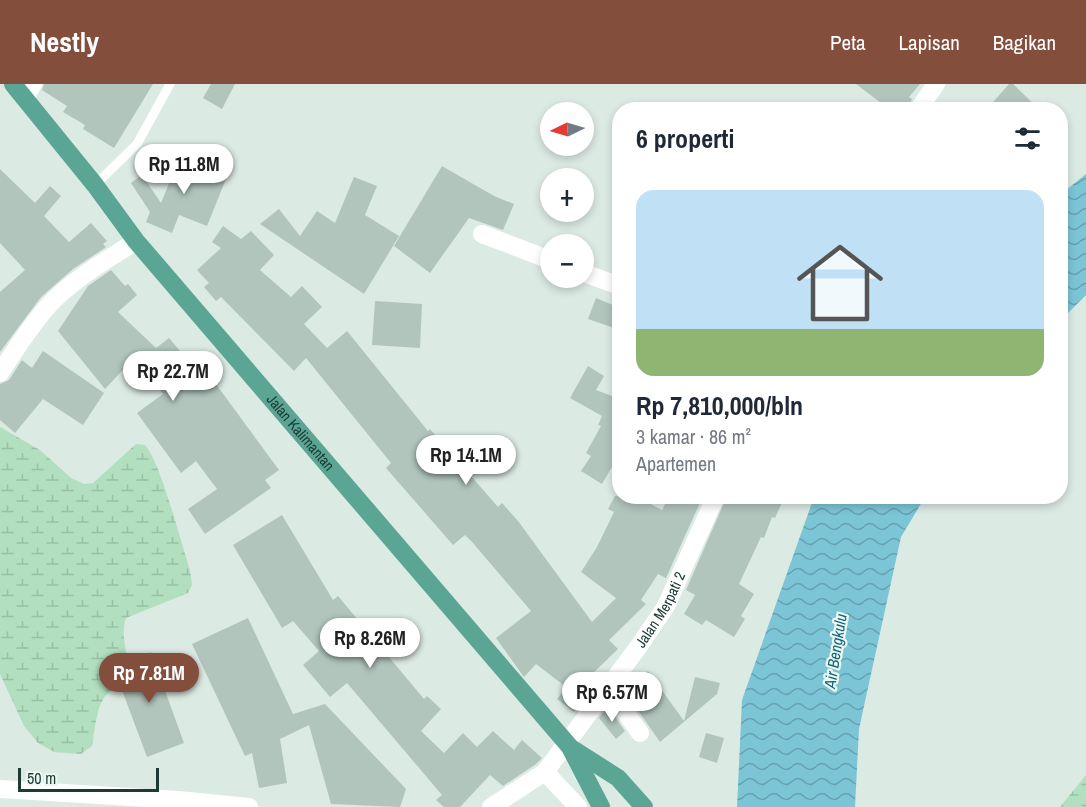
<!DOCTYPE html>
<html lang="id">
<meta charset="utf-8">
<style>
body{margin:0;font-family:"Archivo Narrow",sans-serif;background:#f2f2f3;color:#1f2937;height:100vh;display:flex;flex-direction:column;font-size:22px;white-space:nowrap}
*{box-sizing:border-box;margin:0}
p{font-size:20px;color:#747a83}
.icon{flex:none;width:33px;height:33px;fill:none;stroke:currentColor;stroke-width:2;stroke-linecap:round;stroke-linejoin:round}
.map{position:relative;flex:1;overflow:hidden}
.details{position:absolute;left:612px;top:18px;width:456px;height:402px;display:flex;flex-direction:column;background:#fff;border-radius:24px;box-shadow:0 3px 9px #0003}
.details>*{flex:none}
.needle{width:39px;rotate:265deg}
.tools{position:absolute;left:540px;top:18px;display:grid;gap:12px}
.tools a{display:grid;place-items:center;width:54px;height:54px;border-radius:50%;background:#fff;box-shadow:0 3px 9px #0003;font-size:30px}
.scale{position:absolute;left:18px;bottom:15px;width:141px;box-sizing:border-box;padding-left:6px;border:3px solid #1c3b34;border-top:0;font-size:16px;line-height:21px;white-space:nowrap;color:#1c3b34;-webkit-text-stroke:4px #ecf7f2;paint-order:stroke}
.price{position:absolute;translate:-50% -51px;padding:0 14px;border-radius:21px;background:#fff;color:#222;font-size:20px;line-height:39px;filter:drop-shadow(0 2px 3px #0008)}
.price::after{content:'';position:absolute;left:50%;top:36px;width:18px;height:14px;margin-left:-9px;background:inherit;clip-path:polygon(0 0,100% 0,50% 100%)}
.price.current{background:#844e3d;color:#fff}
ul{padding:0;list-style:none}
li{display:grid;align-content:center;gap:12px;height:318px;padding:0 24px}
li span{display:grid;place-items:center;height:186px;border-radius:18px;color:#555}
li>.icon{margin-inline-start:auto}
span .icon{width:108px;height:108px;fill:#fffc;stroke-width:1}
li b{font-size:26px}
h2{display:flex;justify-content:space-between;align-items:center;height:72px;padding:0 24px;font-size:26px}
header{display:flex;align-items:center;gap:36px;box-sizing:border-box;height:84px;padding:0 30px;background:#844e3d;color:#fff}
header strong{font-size:28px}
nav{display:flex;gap:33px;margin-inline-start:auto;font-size:21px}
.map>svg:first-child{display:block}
.wetland{fill:url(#wetland-marsh)}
.water{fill:url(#water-waves)}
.building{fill:#b1c5bd}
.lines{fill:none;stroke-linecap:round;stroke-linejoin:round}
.service{stroke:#fff;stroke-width:9}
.minor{stroke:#fff;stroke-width:18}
.primary{stroke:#5ba595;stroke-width:18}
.labels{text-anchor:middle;stroke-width:4.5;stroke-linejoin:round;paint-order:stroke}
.street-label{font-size:15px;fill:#1c3b34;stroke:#ecf7f2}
.water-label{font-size:16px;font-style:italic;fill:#11657c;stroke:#ecf7f2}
</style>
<header>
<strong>Nestly</strong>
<nav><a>Peta</a><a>Lapisan</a><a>Bagikan</a></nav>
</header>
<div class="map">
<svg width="1086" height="723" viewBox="0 0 1086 723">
<defs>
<pattern id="wetland-marsh" width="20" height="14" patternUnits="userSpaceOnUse" patternTransform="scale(1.5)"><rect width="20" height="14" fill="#b1dfbf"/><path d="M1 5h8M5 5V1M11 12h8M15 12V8" fill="none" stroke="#98c0a5"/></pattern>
<pattern id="water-waves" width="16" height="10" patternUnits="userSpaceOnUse" patternTransform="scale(1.5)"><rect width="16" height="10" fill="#7cc5d7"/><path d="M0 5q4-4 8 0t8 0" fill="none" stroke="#65a1af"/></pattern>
</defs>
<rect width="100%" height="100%" fill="#dceae4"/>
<path class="wetland" d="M0 343 40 366 71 394 84 400 93 399 136 360 145 361C161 379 181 459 190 486L192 501 188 509 126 534C118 557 134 577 125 600 95 607 97 637 92 662L81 670 54 668 38 659 24 642 0 590Z
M1086 691V723H1060Z"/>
<path class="water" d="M1086 90V211L1061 236V110Z
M814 413H925L901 453 859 645 855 723H737L742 616Z"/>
<path class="building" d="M44 0H153L114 64 83 45 85 41 63 28 67 22 42 6Z
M211 0H235L222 25 203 14Z
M856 0H920L909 13 912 15 907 26H875L881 19Z
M1009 0H1013L1040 26H986Z
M180 73 228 90 207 142 179 131 172 149 146 138 150 128 131 99 142 91 161 119Z
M442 82 494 112 514 120 503 146 469 134 430 189 394 162Z
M0 85 35 119 50 102 61 112 44 132 69 158 91 139 107 157 103 160 106 163 73 185 41 213 0 268V208L25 186 0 159Z
M354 93 377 102 365 131 399 152 364 210 260 140 279 125 300 152 317 127 335 139Z
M223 142 241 155 251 147 274 171 260 186 291 213 302 202 322 223 304 240 327 264 347 247 428 347 430 345 498 423 502 419 518 437 592 538 616 514 581 488 597 463 614 428 608 425 615 412H635L662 426 669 412H703L666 494 658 490 641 516 646 520 609 556 618 565 589 593 597 599 574 628 557 615 566 603 536 580 524 593 496 554 531 527 473 459 465 451 453 461 386 384 391 379 306 274 294 287 221 213 216 217 204 203 209 199 197 186 221 164 212 158Z
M111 186 125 202 128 200 137 211 118 228 156 264 169 254 196 286 202 281 279 386 265 396 271 404 205 450 188 425 217 405 196 377 181 389 137 329 163 310 134 274 105 305 58 247 88 202Z
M596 214 620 224V246L588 235Z
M375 217 422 220 420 264 372 261Z
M43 267 104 309 83 341 43 315 15 349 0 336V300L9 296 22 276 32 284Z
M588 282 604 292 596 306 620 315V369L602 400 581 387 591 372 586 369 601 342 598 341 602 332 570 314Z
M727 412H785L775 434 772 433 764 454 761 453 739 500 754 510 741 532 745 535 734 553 706 536 702 541 684 530 695 511 686 506Z
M282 431 333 516 338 512 424 615 427 612 441 625 421 647 444 669 463 649 477 663 493 647 514 666 522 656 542 674 536 680 503 702 490 691 460 723H444L436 716 442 711 347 599 330 613 303 581 319 567 293 537 282 544 233 461Z
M248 534 293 630 325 620 406 705 400 723 331 720 309 641 280 655 287 699 259 704 252 669 245 672 192 560Z
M151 568 184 659 147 673 113 582Z
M648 587 684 637 695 593 720 599 717 610 660 658 623 605Z
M608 623 625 647 616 655 599 634Z
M706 649 724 654 717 679 699 673Z"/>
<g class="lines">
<path class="service" d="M95 101 137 60 170 0"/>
<g class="minor">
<path d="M25 14 33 0"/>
<path d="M918 26 936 0"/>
<path d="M482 150 550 176"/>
<path d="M584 189 620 202"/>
<path d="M0 289C15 266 31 241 49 221 73 195 107 176 136 157"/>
<path d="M608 604 640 649"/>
<path d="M545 688 578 723"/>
<path d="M0 705 178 716 249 723"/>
<path id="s1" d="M491 723 545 688 639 562 666 522 716 412"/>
</g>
<g class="primary">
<path id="s2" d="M13 0 95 101 136 157 570 663 601 723"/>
<path d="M571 664 618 694 644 723"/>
</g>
</g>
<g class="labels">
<g class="street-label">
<text dy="5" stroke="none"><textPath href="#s2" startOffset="452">Jalan Kalimantan</textPath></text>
<text dy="5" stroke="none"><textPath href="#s1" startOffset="264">Jalan Merpati 2</textPath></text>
</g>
<g class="water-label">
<text transform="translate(835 567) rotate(-81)" y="6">Air Bengkulu</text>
</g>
</g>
</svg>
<div class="tools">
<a><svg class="needle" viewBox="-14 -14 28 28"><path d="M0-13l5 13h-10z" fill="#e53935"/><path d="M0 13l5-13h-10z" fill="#747a83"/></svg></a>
<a>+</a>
<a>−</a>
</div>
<div class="scale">50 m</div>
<b class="price" style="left:184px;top:111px">Rp 11.8M</b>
<b class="price" style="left:173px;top:318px">Rp 22.7M</b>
<b class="price" style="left:466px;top:402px">Rp 14.1M</b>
<b class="price" style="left:370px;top:585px">Rp 8.26M</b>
<b class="price current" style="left:149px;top:620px">Rp 7.81M</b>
<b class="price" style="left:612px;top:639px">Rp 6.57M</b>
<section class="details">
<h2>6 properti<svg class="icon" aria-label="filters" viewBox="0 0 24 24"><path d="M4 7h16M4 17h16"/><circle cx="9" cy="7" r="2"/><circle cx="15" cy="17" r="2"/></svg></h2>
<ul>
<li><span style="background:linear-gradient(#bfe0f5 75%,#8fb573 0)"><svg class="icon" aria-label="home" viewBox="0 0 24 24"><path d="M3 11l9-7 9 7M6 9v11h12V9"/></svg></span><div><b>Rp 7,810,000/bln</b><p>3 kamar · 86 m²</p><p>Apartemen</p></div></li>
</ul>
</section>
</div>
